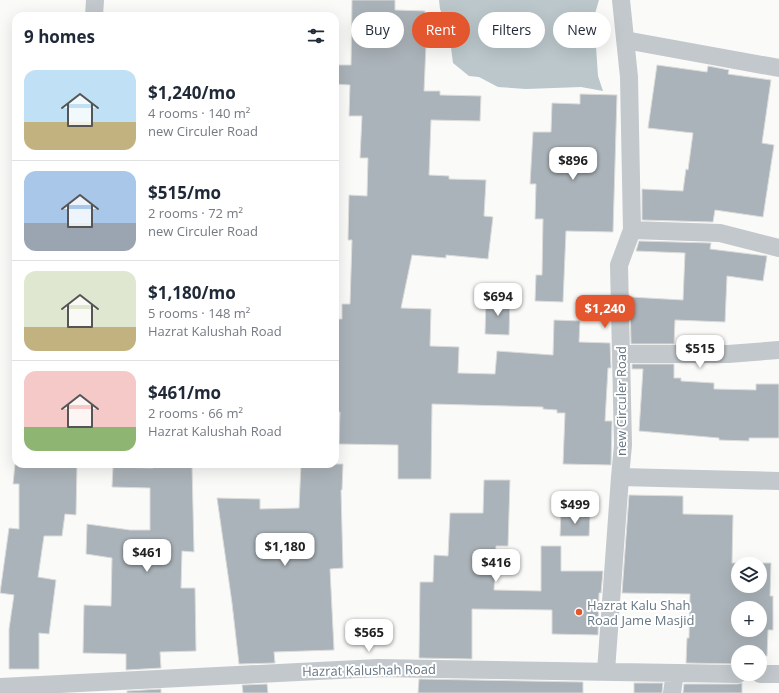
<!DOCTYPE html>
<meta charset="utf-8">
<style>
body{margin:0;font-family:"Open Sans",sans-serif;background:#f2f2f3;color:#1f2937;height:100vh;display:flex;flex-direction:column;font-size:15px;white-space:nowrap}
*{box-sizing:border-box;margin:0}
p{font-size:13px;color:#747a83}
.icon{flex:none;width:22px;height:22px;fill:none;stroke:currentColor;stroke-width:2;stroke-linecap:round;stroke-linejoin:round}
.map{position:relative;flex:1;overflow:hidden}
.drawer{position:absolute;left:12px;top:12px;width:327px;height:456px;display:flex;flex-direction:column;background:#fff;border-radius:12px;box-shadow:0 4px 16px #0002}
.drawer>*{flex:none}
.guide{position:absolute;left:351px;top:12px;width:368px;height:36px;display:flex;gap:8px}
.tools{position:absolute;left:731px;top:557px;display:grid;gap:8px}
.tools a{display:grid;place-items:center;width:36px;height:36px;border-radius:50%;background:#fff;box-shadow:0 4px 16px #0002;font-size:20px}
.price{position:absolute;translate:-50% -34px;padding:0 9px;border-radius:8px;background:#fff;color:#222;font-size:13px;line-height:26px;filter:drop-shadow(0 1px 2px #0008)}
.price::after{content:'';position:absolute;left:50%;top:24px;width:12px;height:9px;margin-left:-6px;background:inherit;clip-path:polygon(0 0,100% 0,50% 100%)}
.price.on{background:#e4572e;color:#fff}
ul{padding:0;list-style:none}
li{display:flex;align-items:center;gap:12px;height:100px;padding:0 12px}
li+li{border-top:1px solid #e0e1e3}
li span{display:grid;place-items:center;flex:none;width:112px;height:80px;border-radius:12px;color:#555}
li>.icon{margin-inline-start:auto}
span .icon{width:48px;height:48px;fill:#fffc;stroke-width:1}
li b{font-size:17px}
h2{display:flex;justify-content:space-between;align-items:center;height:48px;padding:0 12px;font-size:17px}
.tag{padding:0 14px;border-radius:18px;background:#fff;box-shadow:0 4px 16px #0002;font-size:14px;line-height:36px}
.tag.on{background:#e4572e;color:#fff}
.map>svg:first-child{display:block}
.water{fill:#bbc7cb}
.building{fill:#aab3b9;stroke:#dcdcda;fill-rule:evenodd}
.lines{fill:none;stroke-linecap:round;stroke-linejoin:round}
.street{stroke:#c3c8cc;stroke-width:18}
.poi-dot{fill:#e4572e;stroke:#fff;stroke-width:1.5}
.labels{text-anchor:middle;stroke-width:4;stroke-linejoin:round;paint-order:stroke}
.street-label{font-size:13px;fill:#657683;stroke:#fff}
.poi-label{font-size:13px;fill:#657683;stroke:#fff;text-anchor:start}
</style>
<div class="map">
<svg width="779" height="693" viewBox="0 0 779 693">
<rect width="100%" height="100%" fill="#fafaf8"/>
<path class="water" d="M439 0H599L594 17 598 76 603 91 581 87 526 89 498 87 479 77 469 76 453 63 449 32 440 9Z"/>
<path class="building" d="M352 0H395V10L425 11 424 45H426L424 91H440V95L481 96 480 121 431 120 429 175 449 176V179L486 180 484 216 493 217 488 259 446 255V258L412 255 401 308 431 309 430 346 459 347 458 373 495 374 497 351 553 355 554 320 580 321 579 342 610 343 611 368H608L605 421H612L611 465 563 464 565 413H557V410L543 409V407L432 404 431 479H398V445L339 444 340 412H335V319H342V304H350L352 240H348L349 195 367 196 368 158H360L362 116H349L350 85 335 84V65H351Z
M657 65 707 72 708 66 729 70 728 74 771 80 762 143 774 145 763 217 715 210 713 222 642 220V189L683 191 686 169 688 170 693 133 648 128Z
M580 94 617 95 613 232 566 231 563 302 535 301 536 275H542L543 219H535L536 184H530L533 132H551L552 103 580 104Z
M639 241 711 243 710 249 767 256 763 281 727 276 725 322 675 320 674 344H631L630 297 683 300 685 253 636 251Z
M486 299H510L509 335 485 334Z
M632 364H674V378H681V381L714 383V389L756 390V384H779V438H749V441L719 440V438L639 431 643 369H632Z
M15 464 77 465 76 515 65 514 62 536H44L38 577 56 580 49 634 39 633V669H9V629L14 595 0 593 9 528 19 529V484H13Z
M153 464H192L194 552 182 551 181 588H195L196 651 160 652 161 668 126 670V654L83 653 84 605 111 606 112 558 86 554 87 524 130 530H150V488L112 487 113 467 153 468Z
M301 464H343L342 490H341L343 568 330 569 334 650 274 652 275 663 239 664 232 603 217 498 260 499V509L299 508Z
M484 480H510L508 546H496L494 590 541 591V546H561V571H603L601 593H599L598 635 552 634V610L472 609V659L419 658 420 582H433L434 555 448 556 450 513H483Z
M629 495 683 496V514L733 515 732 563H771L770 596H773V630H768L767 656H760V652H738V664L686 663 687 638H689L690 594 622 593ZM738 564H760V586H738ZM738 608H760V630H738Z
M561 513 590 514 589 536H560Z
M419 679 583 682V693H418Z
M634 683H663L662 693H634Z
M742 683V693H683L684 684H738Z
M267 684 268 693H243L242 685Z
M161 689V693H127V691Z"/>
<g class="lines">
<path class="street" d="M621 0 629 77 632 230 619 265 623 445 620 477 779 481
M94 16 95 0
M625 40 779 68
M632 230 720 233 779 248
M621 354H728L779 350
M606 671 620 477
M760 674H779
M0 687 378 668 738 674
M672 693 675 673"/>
</g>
<circle class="poi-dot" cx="579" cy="612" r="4"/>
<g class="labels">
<g class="street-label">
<text transform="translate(621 401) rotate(-90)" y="5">new Circuler Road</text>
<text transform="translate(369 670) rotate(-1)" y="5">Hazrat Kalushah Road</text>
</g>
<g class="poi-label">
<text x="587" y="610">Hazrat Kalu Shah<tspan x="587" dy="15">Road Jame Masjid</tspan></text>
</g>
</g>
</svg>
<div class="tools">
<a><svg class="icon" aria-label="layers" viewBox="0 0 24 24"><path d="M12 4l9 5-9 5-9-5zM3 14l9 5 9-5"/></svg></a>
<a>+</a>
<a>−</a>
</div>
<b class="price" style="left:573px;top:181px">$896</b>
<b class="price" style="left:498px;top:317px">$694</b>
<b class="price on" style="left:605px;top:329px">$1,240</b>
<b class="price" style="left:700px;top:369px">$515</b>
<b class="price" style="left:575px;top:525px">$499</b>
<b class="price" style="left:285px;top:567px">$1,180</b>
<b class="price" style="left:147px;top:573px">$461</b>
<b class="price" style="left:496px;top:583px">$416</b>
<b class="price" style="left:369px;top:653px">$565</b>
<div class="guide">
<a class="tag">Buy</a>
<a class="tag on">Rent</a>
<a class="tag">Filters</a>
<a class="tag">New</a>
</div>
<section class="drawer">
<h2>9 homes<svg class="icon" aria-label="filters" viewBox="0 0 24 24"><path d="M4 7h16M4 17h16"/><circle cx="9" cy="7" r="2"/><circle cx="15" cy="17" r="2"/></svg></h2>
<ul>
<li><span style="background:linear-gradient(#bfe0f5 65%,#c2b280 0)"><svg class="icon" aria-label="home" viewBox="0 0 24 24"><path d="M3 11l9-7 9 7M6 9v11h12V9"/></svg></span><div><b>$1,240/mo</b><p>4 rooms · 140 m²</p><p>new Circuler Road</p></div></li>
<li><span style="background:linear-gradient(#a9c7e8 65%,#9aa5b1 0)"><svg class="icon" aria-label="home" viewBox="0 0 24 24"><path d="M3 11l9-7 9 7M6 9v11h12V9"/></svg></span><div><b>$515/mo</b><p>2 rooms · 72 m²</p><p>new Circuler Road</p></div></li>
<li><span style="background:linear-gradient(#dfe7d0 70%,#c2b280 0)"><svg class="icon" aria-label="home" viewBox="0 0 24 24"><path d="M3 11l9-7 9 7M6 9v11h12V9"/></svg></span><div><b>$1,180/mo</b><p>5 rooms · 148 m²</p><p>Hazrat Kalushah Road</p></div></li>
<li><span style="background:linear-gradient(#f6c9c9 70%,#8fb573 0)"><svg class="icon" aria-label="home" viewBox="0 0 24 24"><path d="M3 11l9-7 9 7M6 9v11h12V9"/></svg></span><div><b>$461/mo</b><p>2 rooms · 66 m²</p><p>Hazrat Kalushah Road</p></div></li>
</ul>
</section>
</div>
